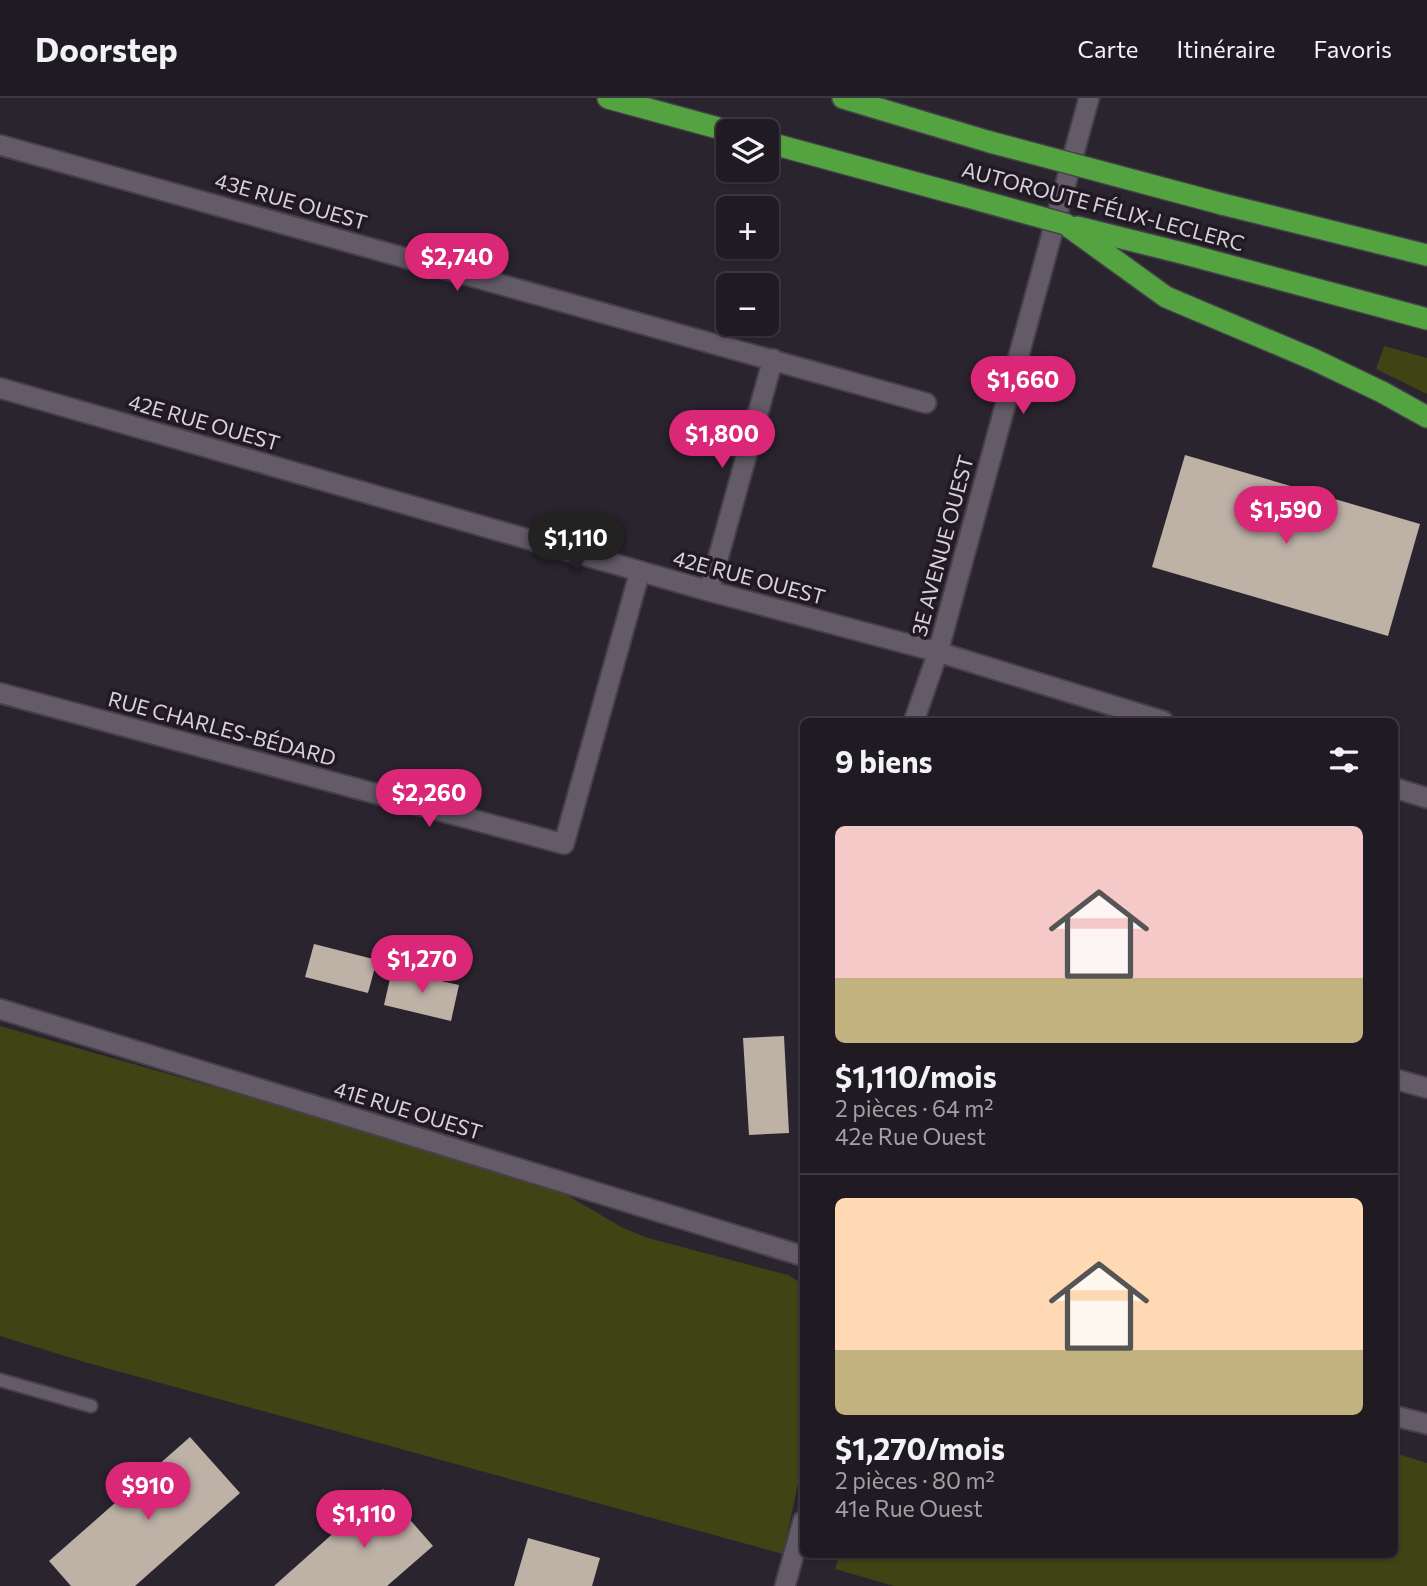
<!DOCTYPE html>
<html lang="fr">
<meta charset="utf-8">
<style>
body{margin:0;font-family:Commissioner,sans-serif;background:#28242a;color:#f1f3f6;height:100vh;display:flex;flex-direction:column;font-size:26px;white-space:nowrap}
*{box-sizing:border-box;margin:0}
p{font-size:23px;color:#a2a1a5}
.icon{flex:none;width:38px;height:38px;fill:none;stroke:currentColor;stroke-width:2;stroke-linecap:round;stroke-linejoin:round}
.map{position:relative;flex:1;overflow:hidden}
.details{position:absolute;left:800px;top:620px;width:598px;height:840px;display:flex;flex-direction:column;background:#201b22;border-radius:10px;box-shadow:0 2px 5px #0004,0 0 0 2px #3d3940}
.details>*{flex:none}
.tools{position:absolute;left:716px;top:21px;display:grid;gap:14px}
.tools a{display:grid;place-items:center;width:63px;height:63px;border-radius:10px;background:#201b22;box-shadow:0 2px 5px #0004,0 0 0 2px #3d3940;font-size:35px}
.price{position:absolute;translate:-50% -60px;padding:0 16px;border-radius:24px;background:#db2777;color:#fff;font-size:23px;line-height:46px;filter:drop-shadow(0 2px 4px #0008)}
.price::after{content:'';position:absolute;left:50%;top:42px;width:21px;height:16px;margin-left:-10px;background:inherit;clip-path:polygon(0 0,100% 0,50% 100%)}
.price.on{background:#222;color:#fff}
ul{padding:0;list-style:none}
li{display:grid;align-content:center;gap:14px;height:371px;padding:0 35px}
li+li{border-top:2px solid #3d3940}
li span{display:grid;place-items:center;height:217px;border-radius:10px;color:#555}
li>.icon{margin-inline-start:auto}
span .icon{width:126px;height:126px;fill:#fffc;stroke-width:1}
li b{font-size:30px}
h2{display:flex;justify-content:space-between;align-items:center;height:84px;padding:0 35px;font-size:30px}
header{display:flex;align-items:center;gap:42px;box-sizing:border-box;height:98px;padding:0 35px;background:#201b22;border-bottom:2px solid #3d3940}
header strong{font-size:33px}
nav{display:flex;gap:38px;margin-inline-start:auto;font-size:24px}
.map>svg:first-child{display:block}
.green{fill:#404314}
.building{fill:#beb2a7}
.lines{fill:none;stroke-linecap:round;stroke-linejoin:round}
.service-casing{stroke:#464049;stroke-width:16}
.minor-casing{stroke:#464049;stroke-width:23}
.tertiary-casing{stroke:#464049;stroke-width:23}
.motorway-casing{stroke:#464049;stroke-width:24}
.service{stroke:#635b67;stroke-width:12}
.minor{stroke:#635b67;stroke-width:19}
.tertiary{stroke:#635b67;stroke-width:19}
.motorway{stroke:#54a341;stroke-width:21}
.motorway-bridge-casing{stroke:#464049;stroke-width:24;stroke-linecap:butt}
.motorway-bridge{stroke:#54a341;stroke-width:21}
.labels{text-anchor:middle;stroke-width:7;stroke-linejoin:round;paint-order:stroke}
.street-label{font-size:21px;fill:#d7d2d9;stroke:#211a24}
</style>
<header>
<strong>Doorstep</strong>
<nav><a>Carte</a><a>Itinéraire</a><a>Favoris</a></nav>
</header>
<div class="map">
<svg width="1427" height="1488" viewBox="0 0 1427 1488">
<rect width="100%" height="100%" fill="#2a242e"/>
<path class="green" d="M1384 248 1427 260V296L1376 271Z
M0 928 543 1083 623 1130 648 1140 788 1177 802 1186 803 1362 783 1456 88 1265 0 1238Z
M1395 1355 1427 1365V1488H894L835 1471 840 1456H1395Z"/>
<path class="building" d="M1185 357 1420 426 1388 538 1152 469Z
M314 846 377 862 368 895 305 879Z
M392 872 459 887 451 923 384 907Z
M784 938 789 1035 749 1037 743 940Z
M190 1339 240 1395 135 1488H71L49 1463Z
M383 1391 433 1448 387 1488H274Z
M528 1440 600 1460 592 1488H514Z"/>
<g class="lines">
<g class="service-casing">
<path id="service" d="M0 1282 91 1308"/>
</g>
<g class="minor-casing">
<path id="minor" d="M0 47 926 305
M0 290 709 493 938 554 1163 623
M709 493 773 261
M0 595 564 746 640 473
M1395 690 1427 700
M0 911 803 1158
M1395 981 1427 990"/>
</g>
<g class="tertiary-casing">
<path id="tertiary" d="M914 623 938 554 1089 0
M1395 1318 1427 1326
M785 1488 803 1423"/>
</g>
<g class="motorway-casing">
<path id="motorway" d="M608 0 729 33
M843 0 990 44
M766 44 964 98
M1222 106 1427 157
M1065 126 1166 199 1315 262 1382 294 1427 319
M1077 129 1186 156 1427 221"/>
</g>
<use href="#service" class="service"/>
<use href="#minor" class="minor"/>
<use href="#tertiary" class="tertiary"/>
<use href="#motorway" class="motorway"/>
<g class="motorway-bridge-casing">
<path id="motorway-bridge" d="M990 44 1222 106
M964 98 1065 126"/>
</g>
<use href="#motorway-bridge" class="motorway-bridge"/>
</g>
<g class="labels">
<g class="street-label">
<text transform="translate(291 104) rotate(16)" y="7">43E RUE OUEST</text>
<text transform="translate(1103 109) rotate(15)" y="7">AUTOROUTE FÉLIX-LECLERC</text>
<text transform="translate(204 325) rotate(16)" y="7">42E RUE OUEST</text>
<text transform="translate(943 448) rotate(-75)" y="7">3E AVENUE OUEST</text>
<text transform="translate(749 480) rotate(15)" y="7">42E RUE OUEST</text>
<text transform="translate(222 631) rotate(15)" y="7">RUE CHARLES-BÉDARD</text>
<text transform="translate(408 1013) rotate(17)" y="7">41E RUE OUEST</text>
</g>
</g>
</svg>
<div class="tools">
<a><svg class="icon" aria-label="layers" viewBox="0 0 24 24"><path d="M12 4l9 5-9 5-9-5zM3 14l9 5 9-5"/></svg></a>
<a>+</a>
<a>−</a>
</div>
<b class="price" style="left:457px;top:195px">$2,740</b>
<b class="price" style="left:1023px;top:318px">$1,660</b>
<b class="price" style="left:722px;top:372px">$1,800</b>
<b class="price" style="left:1286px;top:448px">$1,590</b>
<b class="price on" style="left:576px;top:476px">$1,110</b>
<b class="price" style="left:429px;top:731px">$2,260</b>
<b class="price" style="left:422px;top:897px">$1,270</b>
<b class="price" style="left:148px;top:1424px">$910</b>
<b class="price" style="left:364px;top:1452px">$1,110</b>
<section class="details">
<h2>9 biens<svg class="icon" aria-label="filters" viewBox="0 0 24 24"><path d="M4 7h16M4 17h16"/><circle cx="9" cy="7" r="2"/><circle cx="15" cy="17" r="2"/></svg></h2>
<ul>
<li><span style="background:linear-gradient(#f6c9c9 70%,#c2b280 0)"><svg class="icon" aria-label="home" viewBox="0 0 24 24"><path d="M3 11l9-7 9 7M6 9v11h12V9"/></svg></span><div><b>$1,110/mois</b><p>2 pièces · 64 m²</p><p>42e Rue Ouest</p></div></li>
<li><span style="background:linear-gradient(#ffd9b3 70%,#c2b280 0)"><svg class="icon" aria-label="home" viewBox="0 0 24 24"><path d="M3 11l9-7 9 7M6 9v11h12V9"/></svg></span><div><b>$1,270/mois</b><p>2 pièces · 80 m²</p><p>41e Rue Ouest</p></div></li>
</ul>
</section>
</div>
